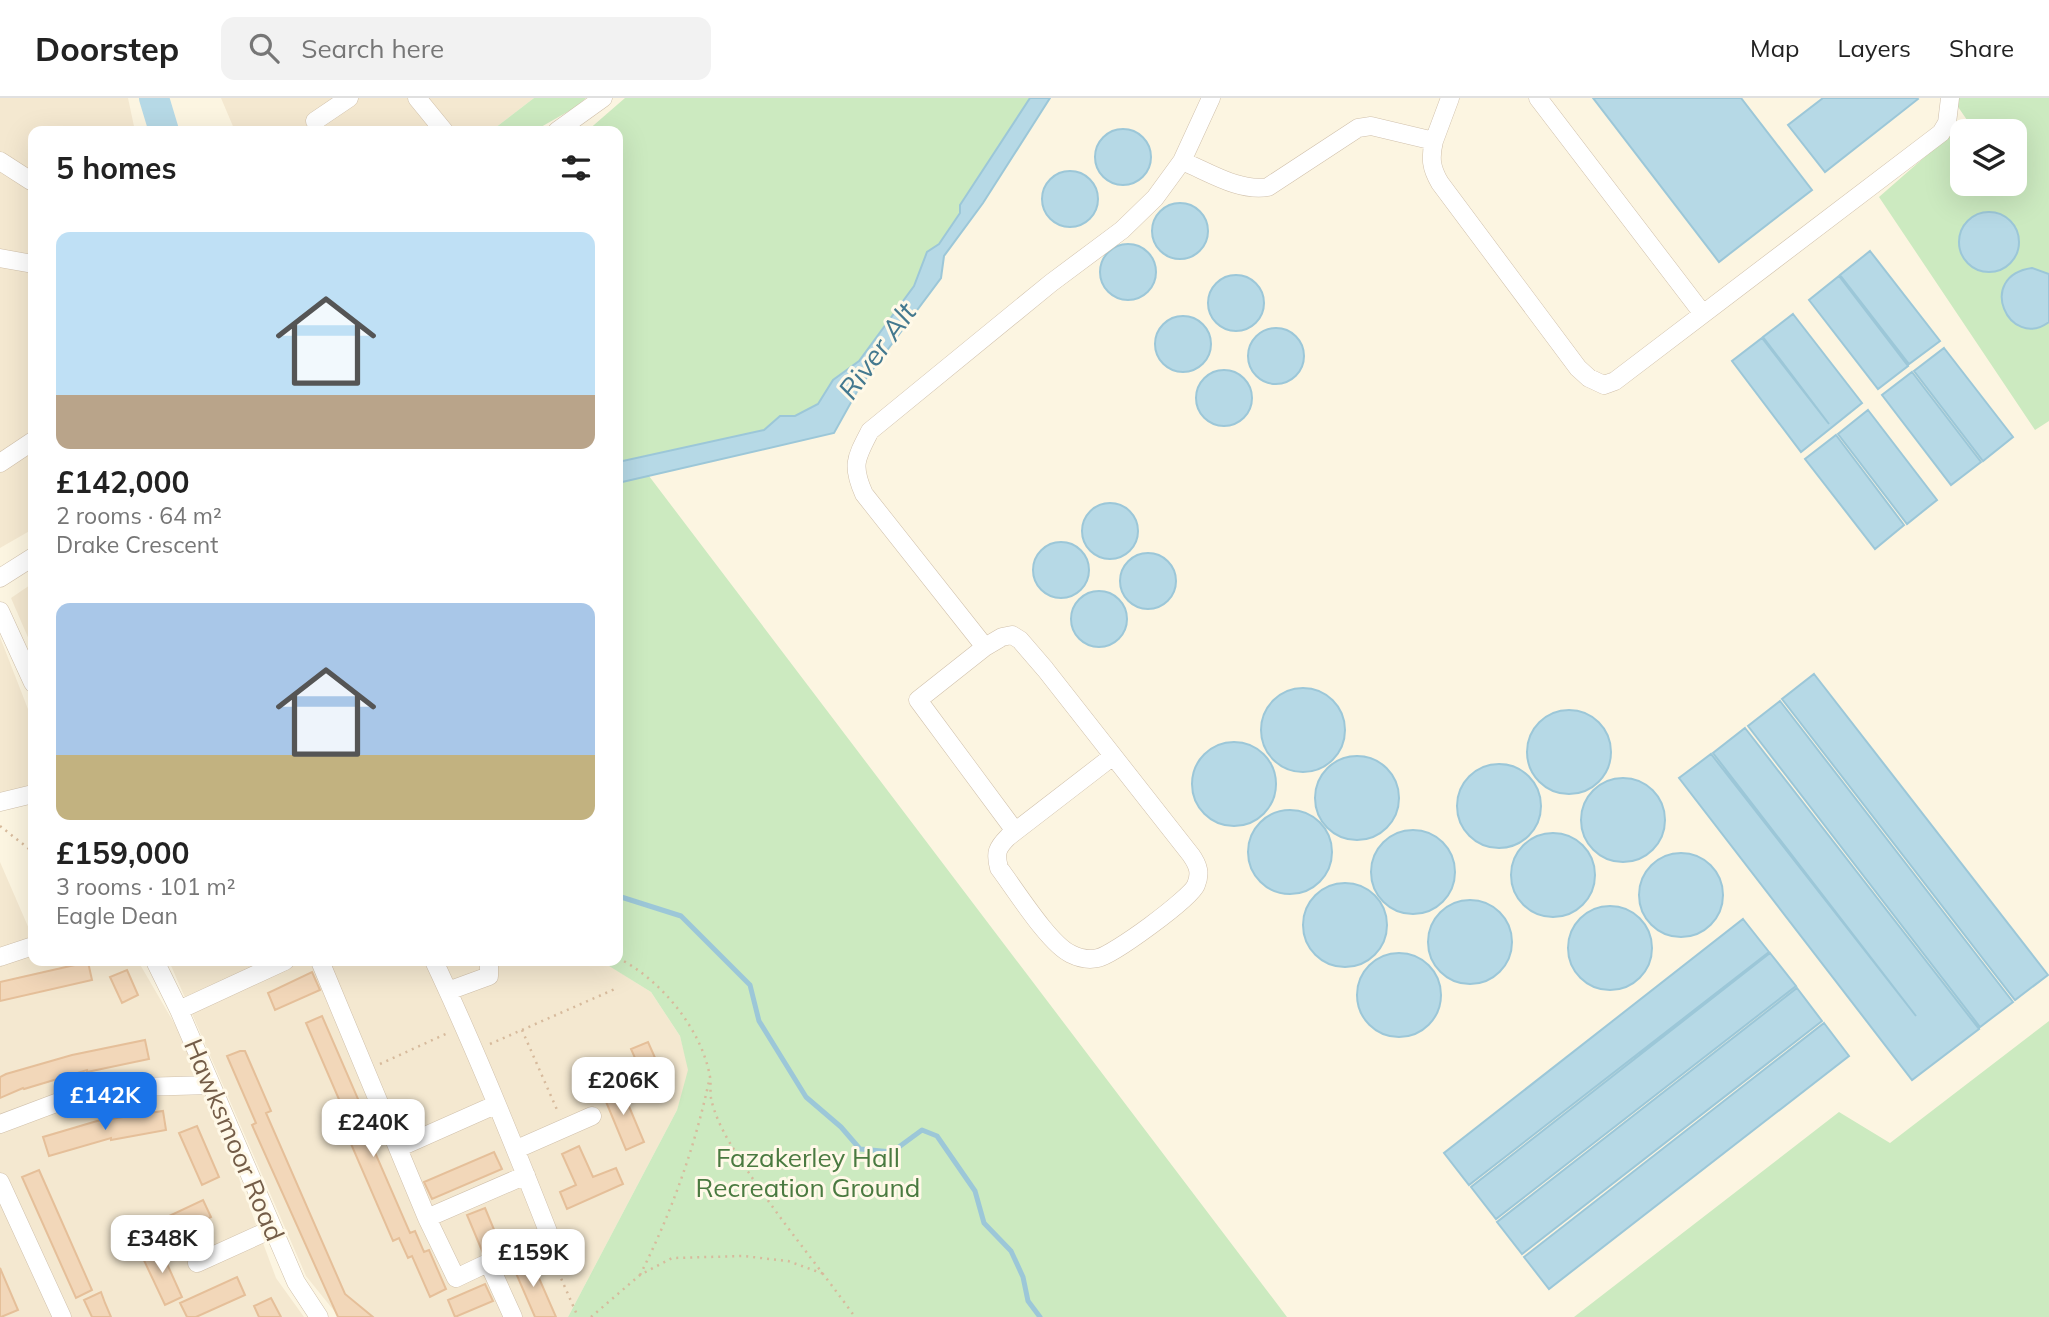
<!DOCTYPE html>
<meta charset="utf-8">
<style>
body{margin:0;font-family:Mulish,sans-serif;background:#f2f2f2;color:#222;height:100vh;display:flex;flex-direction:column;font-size:26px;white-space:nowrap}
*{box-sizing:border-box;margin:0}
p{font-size:23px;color:#767676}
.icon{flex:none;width:38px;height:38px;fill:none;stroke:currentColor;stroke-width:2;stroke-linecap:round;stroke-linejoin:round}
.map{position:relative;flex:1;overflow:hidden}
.panel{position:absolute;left:28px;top:28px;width:595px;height:840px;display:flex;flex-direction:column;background:#fff;border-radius:14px;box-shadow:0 7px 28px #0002}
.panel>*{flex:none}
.tools{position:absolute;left:1950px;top:21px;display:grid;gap:14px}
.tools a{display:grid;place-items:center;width:77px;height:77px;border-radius:14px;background:#fff;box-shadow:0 7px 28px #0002;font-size:35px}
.price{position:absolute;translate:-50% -60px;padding:0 16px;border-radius:14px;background:#fff;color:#222;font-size:23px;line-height:46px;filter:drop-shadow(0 2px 4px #0008)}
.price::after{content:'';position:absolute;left:50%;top:42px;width:21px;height:16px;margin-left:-10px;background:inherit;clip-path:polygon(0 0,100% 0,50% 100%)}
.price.on{background:#1a73e8;color:#fff}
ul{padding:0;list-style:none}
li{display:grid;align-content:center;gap:14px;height:371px;padding:0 28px}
li span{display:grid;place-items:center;height:217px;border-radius:14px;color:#555}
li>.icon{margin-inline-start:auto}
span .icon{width:126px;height:126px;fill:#fffc;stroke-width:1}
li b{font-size:30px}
h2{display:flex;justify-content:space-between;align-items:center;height:84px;padding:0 28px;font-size:30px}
header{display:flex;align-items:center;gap:42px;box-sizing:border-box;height:98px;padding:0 35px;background:#fff;border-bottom:2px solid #e0e0e0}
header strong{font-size:33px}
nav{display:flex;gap:38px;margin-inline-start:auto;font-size:24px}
.search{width:490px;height:63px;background:#f2f2f2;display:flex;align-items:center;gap:18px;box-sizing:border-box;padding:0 24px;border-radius:14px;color:#767676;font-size:26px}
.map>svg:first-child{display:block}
.residential{fill:#f4e8d0}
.green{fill:#cceac0;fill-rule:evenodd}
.water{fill:#b6d9e6;stroke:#9cc7d8;stroke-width:2}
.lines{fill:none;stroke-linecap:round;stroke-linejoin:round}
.stream{stroke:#9cc7d8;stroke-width:5}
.river{stroke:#b6d9e6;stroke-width:30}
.building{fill:#f2d7b9;stroke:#e5bf99;stroke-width:2}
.minor-casing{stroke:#d0c0ab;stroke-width:19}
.path{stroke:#d7ba9c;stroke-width:2.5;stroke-dasharray:2 5;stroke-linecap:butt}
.minor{stroke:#fff;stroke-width:18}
.labels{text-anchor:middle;stroke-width:6;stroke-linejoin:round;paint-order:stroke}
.street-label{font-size:26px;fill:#745d48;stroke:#fff9e8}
.park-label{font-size:26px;fill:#4a7a40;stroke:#fff9e8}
.water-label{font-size:28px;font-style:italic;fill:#44798f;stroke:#fff9e8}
</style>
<header>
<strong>Doorstep</strong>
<div class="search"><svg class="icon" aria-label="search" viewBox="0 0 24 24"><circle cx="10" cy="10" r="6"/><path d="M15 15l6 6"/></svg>Search here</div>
<nav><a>Map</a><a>Layers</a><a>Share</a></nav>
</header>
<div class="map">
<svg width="2049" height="1219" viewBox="0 0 2049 1219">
<rect width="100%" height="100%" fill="#fcf5e1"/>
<path class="residential" d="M0 0H128L135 33H33V431L0 450Z
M221 0H534L491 33H235Z
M33 485V551L11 500Z
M0 539 33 624V694L0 704Z
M0 764 33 840V863H138L210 987 221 1032 276 1180 304 1219H0Z
M169 863H602L651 894 680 938 689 972 677 1012 568 1219H339L306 1178Z"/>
<path class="green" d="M534 0H586L576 9 534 33H491Z
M625 0H1030L960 107V115L939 146 927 154 914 188 859 263 833 282 818 306 795 318H780L764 332 618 364V33H587Z
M1952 0H2049V323L2035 332 1879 99 1967 22ZM1962 33H2014V86H1962Z
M649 378 1287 1219H568L677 1012 688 972 680 938 651 894 601 863H618V385Z
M2049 923V1219H1574L1839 1014 1890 1045Z"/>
<path class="water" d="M1030 0H1050L983 105 944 158 941 180 859 290 834 335 618 385V364L764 332 780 318H795L818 306 833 282 859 263 914 188 927 154 939 146 960 115V107Z
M1593 0H1741L1812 92 1719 164Z
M1823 0H1917L1918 1 1825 74 1788 27Z
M1095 59a28 28 0 1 1 56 0a28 28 0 1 1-56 0Z
M1042 101a28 28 0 1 1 56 0a28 28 0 1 1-56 0Z
M1152 133a28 28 0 1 1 56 0a28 28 0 1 1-56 0Z
M1959 144a30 30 0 1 1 60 0a30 30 0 1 1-60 0Z
M1100 174a28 28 0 1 1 56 0a28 28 0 1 1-56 0Z
M1870 153 1940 243 1909 266 1840 177Z
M2032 170 2049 176V224C2009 253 1975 178 2032 170Z
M1208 205a28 28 0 1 1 56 0a28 28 0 1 1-56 0Z
M1839 178 1908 268 1878 291 1809 202Z
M1793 216 1862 305 1801 354 1732 263 1762 240 1829 326 1763 239Z
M1155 246a28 28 0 1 1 56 0a28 28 0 1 1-56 0Z
M1248 258a28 28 0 1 1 56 0a28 28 0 1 1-56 0Z
M1944 250 2013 339 1983 363 1914 273Z
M1196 300a28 28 0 1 1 56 0a28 28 0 1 1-56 0Z
M1912 274 1981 364 1951 387 1882 297Z
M1868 312 1937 402 1907 426 1838 336Z
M1836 337 1904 427 1875 451 1805 361Z
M1082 433a28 28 0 1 1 56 0a28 28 0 1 1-56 0Z
M1033 472a28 28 0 1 1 56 0a28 28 0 1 1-56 0Z
M1120 483a28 28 0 1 1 56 0a28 28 0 1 1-56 0Z
M1071 521a28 28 0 1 1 56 0a28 28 0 1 1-56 0Z
M1814 576 2048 877 2015 902 1782 601Z
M1261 632a42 42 0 1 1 84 0a42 42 0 1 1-84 0Z
M1780 603 2013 904 1980 929 1748 628Z
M1527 654a42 42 0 1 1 84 0a42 42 0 1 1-84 0Z
M1745 630 1979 931 1912 982 1679 680 1711 656 1916 918 1713 655Z
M1192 686a42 42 0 1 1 84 0a42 42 0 1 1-84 0Z
M1315 700a42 42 0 1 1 84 0a42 42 0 1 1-84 0Z
M1457 708a42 42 0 1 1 84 0a42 42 0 1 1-84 0Z
M1581 722a42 42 0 1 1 84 0a42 42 0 1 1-84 0Z
M1248 754a42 42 0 1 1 84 0a42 42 0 1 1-84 0Z
M1371 774a42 42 0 1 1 84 0a42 42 0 1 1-84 0Z
M1511 777a42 42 0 1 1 84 0a42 42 0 1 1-84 0Z
M1639 797a42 42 0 1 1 84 0a42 42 0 1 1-84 0Z
M1303 827a42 42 0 1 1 84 0a42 42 0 1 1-84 0Z
M1428 844a42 42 0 1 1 84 0a42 42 0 1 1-84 0Z
M1568 850a42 42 0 1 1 84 0a42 42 0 1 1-84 0Z
M1743 821 1769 854 1469 1087 1444 1055Z
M1770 855 1796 888 1496 1121 1471 1089Z
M1357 897a42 42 0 1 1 84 0a42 42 0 1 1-84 0Z
M1797 890 1822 923 1522 1156 1497 1124Z
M1824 925 1849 958 1549 1191 1524 1159Z"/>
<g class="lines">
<path class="stream" d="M618 798 681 818 750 887 759 923 806 999 841 1029 860 1051 892 1054 922 1032 937 1038 975 1093 984 1125 1011 1153 1023 1179 1028 1203 1040 1219"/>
<path class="river" d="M154 0 164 33"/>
</g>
<path class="building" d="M88 864 92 882 0 903V884Z
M127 872 138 897 122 905 110 879Z
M312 874 320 892 275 912 268 895Z
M322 918 368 1024 363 1027 410 1135 415 1133 424 1154 429 1152 446 1191 430 1199 412 1158 408 1160 399 1140 393 1143 348 1039 354 1036 306 925Z
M145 942 149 961 87 974V972L24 991 23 990 0 1000V979L6 976 72 957Z
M648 944 660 971 643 978 631 951Z
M240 953H245L271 1013 266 1015 345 1196 373 1219H338L252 1027 256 1025 227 958Z
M620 987 644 1044 626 1052 602 994Z
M163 1013 166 1032 111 1042V1040L49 1058 43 1039 97 1023Z
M197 1028 219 1079 202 1087 179 1035Z
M579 1048 593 1079 616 1070 623 1086 567 1111 560 1094 576 1087 562 1056Z
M494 1054 502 1071 432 1101 424 1084Z
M39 1072 92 1192 76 1200 22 1079Z
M203 1102 211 1119 160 1143 152 1126Z
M485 1110 500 1146 483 1155 467 1117Z
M159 1148 182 1199 165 1207 141 1156Z
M529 1158 535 1171 556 1219H535L512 1166Z
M0 1170 18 1212 1 1219H0Z
M237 1179 245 1197 196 1219H187L180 1205Z
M485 1186 493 1203 455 1219 448 1202Z
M101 1194 105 1205 111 1219H92L84 1202Z
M271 1200 281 1219H259L254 1208Z"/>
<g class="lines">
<g class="minor-casing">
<path id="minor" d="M417 0 444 33
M1211 0 1182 63C1209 74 1239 94 1268 89L1358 30 1371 28 1434 43 1450 0
M1538 0 1703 216
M315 23 349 0
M557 33 603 0
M1434 43C1430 60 1431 70 1440 85L1578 270 1589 280 1604 287 1615 283 1941 35 1947 25 1950 0
M0 63 31 83
M0 160 33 166
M0 365 33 343
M0 480 33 459
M0 513 33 585
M985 549 918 602 1015 733
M1113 658 1008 739C997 750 995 755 999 770 1015 791 1049 846 1071 856 1079 860 1089 862 1098 860 1113 857 1190 801 1196 787 1201 775 1198 767 1191 757L1045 571 1020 542 1012 537 1002 539 985 549 864 396C851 367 856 360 870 333L1051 185 1122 132 1155 100 1182 63
M0 704 33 696
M0 859 33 848
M155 863 179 912 296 1184 319 1219
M320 863 427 1120 456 1180 549 1136C513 1044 476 952 434 863
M448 893 489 878V863
M179 912 285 863
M0 1026 64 1002 139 989 210 987
M398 1050 495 1007
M517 1051 592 1018
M0 1084 62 1219
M427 1120 526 1077
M197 1165 272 1131
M489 1166 513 1219"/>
</g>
<path class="path" d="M0 728 33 754
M618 860C660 881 702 931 710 979 711 986 710 993 711 1000 714 1016 724 1036 733 1050 769 1109 814 1162 855 1219
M522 932 558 1014
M490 946 615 891
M380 966 450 934
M550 1155 578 1219
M640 1177C671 1116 695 1049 709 983
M591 1219 640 1177 672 1160 743 1158 788 1163 824 1176"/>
<use href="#minor" class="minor"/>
</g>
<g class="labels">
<g class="street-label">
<text transform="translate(234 1042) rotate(67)" y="9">Hawksmoor Road</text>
</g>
<g class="park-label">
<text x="808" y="1069">Fazakerley Hall<tspan x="808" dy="30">Recreation Ground</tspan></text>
</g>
<g class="water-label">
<text transform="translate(877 253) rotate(-54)" y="10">River Alt</text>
</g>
</g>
</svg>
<div class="tools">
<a><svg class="icon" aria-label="layers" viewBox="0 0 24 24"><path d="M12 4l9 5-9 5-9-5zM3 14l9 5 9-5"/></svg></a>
</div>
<b class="price" style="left:623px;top:1019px">£206K</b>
<b class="price on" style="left:105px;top:1034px">£142K</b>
<b class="price" style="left:373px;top:1061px">£240K</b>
<b class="price" style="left:162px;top:1177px">£348K</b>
<b class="price" style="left:533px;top:1191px">£159K</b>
<section class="panel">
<h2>5 homes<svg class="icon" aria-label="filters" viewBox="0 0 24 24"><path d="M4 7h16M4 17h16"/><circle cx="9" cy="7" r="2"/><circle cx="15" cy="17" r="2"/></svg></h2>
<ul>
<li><span style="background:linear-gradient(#bfe0f5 75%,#b9a48a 0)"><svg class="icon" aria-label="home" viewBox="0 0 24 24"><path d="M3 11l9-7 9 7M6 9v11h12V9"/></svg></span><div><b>£142,000</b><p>2 rooms · 64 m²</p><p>Drake Crescent</p></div></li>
<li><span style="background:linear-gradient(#a9c7e8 70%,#c2b280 0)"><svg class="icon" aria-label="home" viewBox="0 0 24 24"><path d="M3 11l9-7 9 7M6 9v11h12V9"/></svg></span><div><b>£159,000</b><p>3 rooms · 101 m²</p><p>Eagle Dean</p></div></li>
</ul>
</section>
</div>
